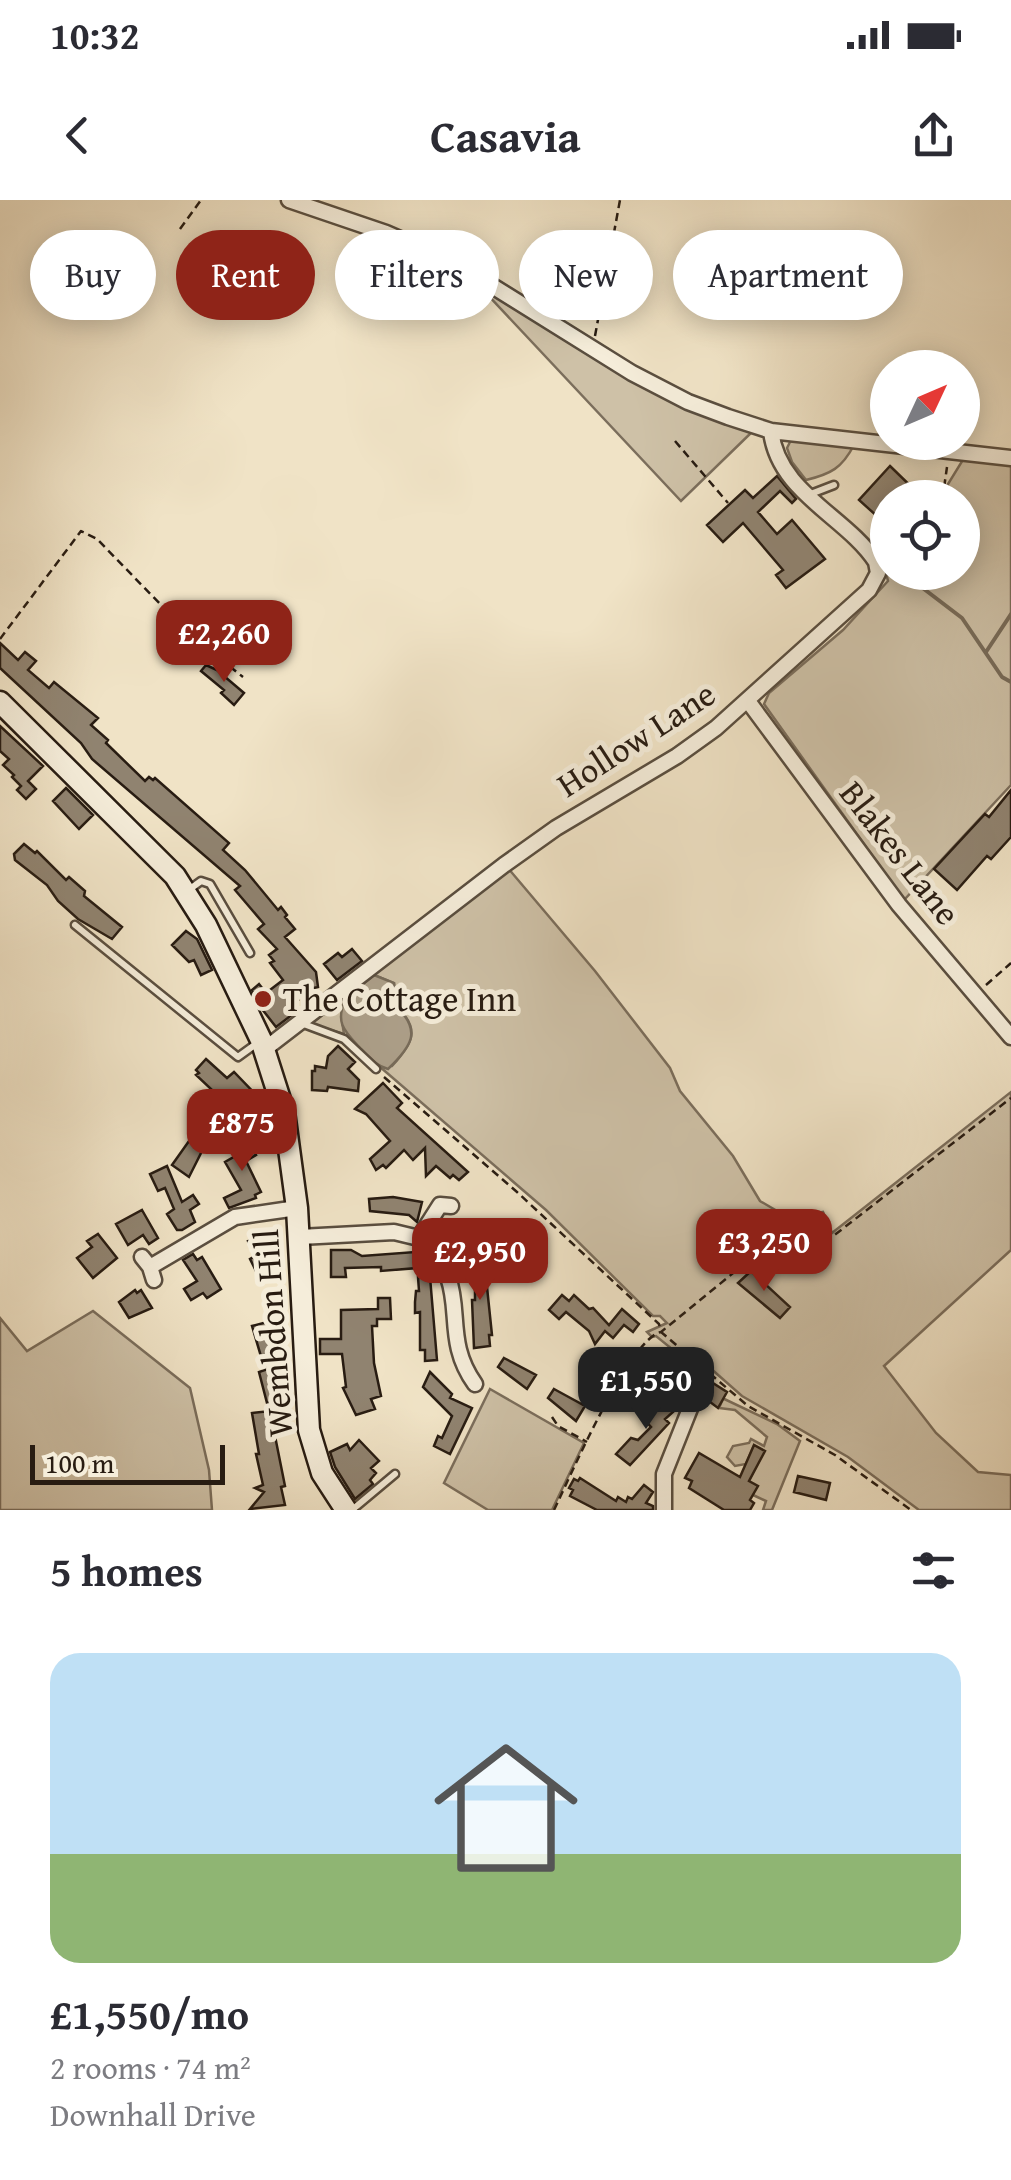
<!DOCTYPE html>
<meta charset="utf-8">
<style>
body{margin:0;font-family:"Gentium Book Plus",serif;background:#f2f2f3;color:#2b2b33;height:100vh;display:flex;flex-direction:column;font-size:38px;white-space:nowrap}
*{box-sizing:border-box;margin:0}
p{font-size:32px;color:#7c7c81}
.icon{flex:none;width:55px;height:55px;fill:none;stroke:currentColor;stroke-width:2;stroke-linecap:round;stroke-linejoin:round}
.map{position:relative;height:1310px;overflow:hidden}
.details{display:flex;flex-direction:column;background:#fff;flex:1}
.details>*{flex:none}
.top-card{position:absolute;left:30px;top:30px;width:952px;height:90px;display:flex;gap:20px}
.needle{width:65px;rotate:46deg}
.tools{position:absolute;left:870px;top:150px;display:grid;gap:20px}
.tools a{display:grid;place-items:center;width:110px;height:110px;border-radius:50%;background:#fff;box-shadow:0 5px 25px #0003;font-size:50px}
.scale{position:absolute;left:30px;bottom:25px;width:195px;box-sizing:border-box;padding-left:10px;border:5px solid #281c12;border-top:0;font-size:28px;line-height:35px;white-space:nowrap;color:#281c12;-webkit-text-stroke:8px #f5edda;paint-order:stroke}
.price{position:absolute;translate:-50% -85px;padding:0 22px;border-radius:20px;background:#8f2418;color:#fff;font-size:32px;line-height:65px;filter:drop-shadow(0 2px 5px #0008)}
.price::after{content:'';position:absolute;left:50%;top:60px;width:30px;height:22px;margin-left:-15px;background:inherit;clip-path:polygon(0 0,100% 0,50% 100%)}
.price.on{background:#222;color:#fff}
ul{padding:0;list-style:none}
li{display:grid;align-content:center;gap:20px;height:530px;padding:0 50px}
li span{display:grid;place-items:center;height:310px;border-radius:30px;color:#555}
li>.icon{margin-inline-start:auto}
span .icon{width:180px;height:180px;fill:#fffc;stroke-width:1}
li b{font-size:42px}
h2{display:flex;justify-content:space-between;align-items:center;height:120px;padding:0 50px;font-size:42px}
.pill{padding:0 35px;border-radius:45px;background:#fff;box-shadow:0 5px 25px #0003;font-size:35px;line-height:90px}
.pill.on{background:#8f2418;color:#fff}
.status{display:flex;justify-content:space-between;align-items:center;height:70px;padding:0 50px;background:#fff;direction:ltr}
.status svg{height:28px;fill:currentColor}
header{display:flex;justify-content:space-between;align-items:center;height:130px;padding:0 50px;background:#fff;font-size:45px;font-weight:700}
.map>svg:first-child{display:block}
.green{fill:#cec1a7;stroke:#7b6e5c;stroke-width:2.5}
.water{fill:#ac9f89;stroke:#776b59;stroke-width:2.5}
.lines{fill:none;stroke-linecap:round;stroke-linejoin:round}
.stream{stroke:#776b59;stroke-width:4}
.building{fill:#908370;stroke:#281c12;stroke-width:2.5}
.lane-casing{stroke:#5a4e3f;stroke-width:11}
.street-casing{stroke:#5a4e3f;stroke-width:19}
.secondary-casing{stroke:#281c12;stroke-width:25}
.path{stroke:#281c12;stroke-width:2.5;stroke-dasharray:8 5;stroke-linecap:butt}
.lane{stroke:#f5edda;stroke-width:6}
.street{stroke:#f5edda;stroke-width:14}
.secondary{stroke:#f5edda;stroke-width:20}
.poi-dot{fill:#8f2418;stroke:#f5edda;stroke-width:4}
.labels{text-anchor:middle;stroke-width:10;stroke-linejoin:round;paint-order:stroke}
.street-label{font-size:35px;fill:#281c12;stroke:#f5edda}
.poi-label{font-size:35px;fill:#281c12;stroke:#f5edda;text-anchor:start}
</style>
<div class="status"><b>10:32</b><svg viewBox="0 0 49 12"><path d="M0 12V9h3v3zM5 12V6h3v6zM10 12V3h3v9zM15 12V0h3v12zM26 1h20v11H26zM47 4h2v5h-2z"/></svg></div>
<header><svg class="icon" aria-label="back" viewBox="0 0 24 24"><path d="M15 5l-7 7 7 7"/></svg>Casavia<svg class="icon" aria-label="share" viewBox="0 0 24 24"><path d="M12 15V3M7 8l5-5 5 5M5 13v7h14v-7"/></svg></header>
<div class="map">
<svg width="1011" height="1310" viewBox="0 0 1011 1310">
<rect width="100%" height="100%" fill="#f0e3c6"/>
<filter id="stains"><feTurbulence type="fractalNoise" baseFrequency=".002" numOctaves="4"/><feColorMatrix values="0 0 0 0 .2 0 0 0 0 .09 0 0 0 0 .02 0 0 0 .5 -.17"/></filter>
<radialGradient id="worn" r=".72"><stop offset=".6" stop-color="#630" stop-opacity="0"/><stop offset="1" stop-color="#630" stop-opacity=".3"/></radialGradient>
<path class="green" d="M470 76 582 144 753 231 681 301Z
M791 240 854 245C842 268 831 274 806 280L792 262 787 248Z
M964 258 1011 264V585L904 700 764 504 769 493 843 430 888 381 886 373 887 372H962V298L940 297Z
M507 667 595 771 670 868 680 891 733 956 760 1001 789 1018 823 1012 832 1033 1011 892V1050L884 1166 936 1233 978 1272 1011 1275V1310H919L848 1257 742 1196 709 1167 704 1175 656 1136 652 1137 647 1132 667 1123 660 1116H653L546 1010 372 860 378 866H392C413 843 421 829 396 806L394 783 374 775C348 796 337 799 344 834L311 824Z
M93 1111 190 1188 209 1270 212 1310H0V1118L27 1151Z
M490 1189 584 1243 552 1310H488L444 1283Z
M718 1196 777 1224 800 1241 772 1310H763L766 1301 753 1295 749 1281 764 1251 754 1245 746 1264 735 1266 727 1257 733 1246 749 1243 751 1239 764 1246 767 1237 735 1210 719 1208 723 1199Z"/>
<path class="water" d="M374 775 394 783 396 806C422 831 412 846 388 869 376 866 370 858 361 849 345 832 334 823 346 798Z"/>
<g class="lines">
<path class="stream" d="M903 373 962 418 1002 477 1011 482
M986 452 1011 414"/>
</g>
<path class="building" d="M890 266 923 298H888V326L859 300Z
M777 276 796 299 792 303 780 291 758 312 777 334 792 320 825 359 786 388 776 375 783 370 743 323 723 342 707 325 745 290 753 298Z
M0 443 18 460 25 452 36 461 28 470 49 488 54 482 98 518 91 525 108 540 106 543 145 581 149 577 153 580 155 578 229 643 223 650 245 670 278 710 281 707 287 715 285 717 295 729 285 737 316 772 318 787 292 793 298 800 292 805 297 811 276 827 262 809 252 790 259 784 266 793 283 780 270 763 274 761 269 755 277 749 258 729 264 724 235 690 240 686 92 559 81 543 0 468Z
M206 465 217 470 244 493 234 505 221 493 224 490 201 471Z
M0 526 43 566 28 581 36 589 26 599 17 590 21 586 12 577 14 575 3 565 9 559 0 551Z
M66 588 93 615 79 629 53 601Z
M1011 590V637L991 659 987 656 957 690 934 669 985 614 989 617Z
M24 644 35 653 37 651 66 680 69 677 85 691 84 696 122 727 112 739 78 719 58 701 47 685 15 660 14 654Z
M186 731 197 739 212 770 201 775 194 760 189 762 172 745Z
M352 749 362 761 337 780 324 764 338 753 342 757Z
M338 846 355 862 348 869 359 880 358 891 328 887 327 891 312 890V871H315V866L326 868 328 856Z
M206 859 227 878 234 872 261 900 247 914 234 902 230 907 196 875 199 873 196 870Z
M383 883 402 903 397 908 468 972 459 980 453 975 450 978 436 966 426 976 425 948 413 960 404 950 386 968 383 965 376 970 370 959 390 941 366 914 355 909Z
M245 936 256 955 246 961 261 992 255 995 256 998 229 1008 224 998 241 990 225 962 237 955 231 945Z
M189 941 202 951 189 977 172 965Z
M167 966 182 1002 193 995 199 1004 190 1010 195 1022 182 1030H177L167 1014 174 1009 165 988 158 991 150 974Z
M393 997 422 1002 417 1022 409 1015 370 1011 369 999Z
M142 1010 158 1038 149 1044 143 1035 128 1045 116 1024Z
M98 1034 117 1058 93 1078 77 1058 92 1047 87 1041Z
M263 1034 279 1067 259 1077 250 1059 255 1056 248 1041Z
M331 1050H351L362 1056 415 1052 417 1068 381 1071V1067L345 1068 346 1077H331Z
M193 1054 197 1060 202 1057 221 1089 207 1098 203 1093 191 1100 184 1089 197 1081 183 1060Z
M479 1055 487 1087 492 1135H489L490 1146 474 1148 472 1100H475V1088L463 1059Z
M751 1071 790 1107 780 1118 738 1083Z
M418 1077H430L437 1160 425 1161V1150H420V1112L415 1113V1102L416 1091H419Z
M135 1090 137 1093 141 1090 152 1108 129 1118 119 1102Z
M562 1095 569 1101 574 1095 589 1109 593 1108 609 1125 622 1109 639 1124 633 1132 624 1125 613 1138 605 1131 595 1144 589 1131 566 1112 559 1119 549 1110Z
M378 1098H390L391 1119H377V1126H372L374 1163 381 1196 371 1199 375 1209 356 1215 343 1188 346 1187 342 1154H320V1139H341V1110L378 1109Z
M271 1121 282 1166 275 1168 280 1200 267 1203 259 1172 265 1170 252 1126Z
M504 1158 536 1175 527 1189 498 1167Z
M678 1161 727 1192 718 1208 670 1172Z
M430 1172 452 1194 450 1198 472 1208 450 1254 434 1246 438 1236 442 1238 452 1216 423 1187Z
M554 1189 585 1206 576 1221 548 1198Z
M649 1202 657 1210 664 1203 673 1212 665 1219 669 1223 630 1265 616 1254 631 1238 638 1240 651 1227 638 1213Z
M270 1211 285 1286 281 1287 285 1305 250 1309 264 1292 255 1288 263 1285 256 1254H259L252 1213Z
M359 1240 379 1261 371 1268 376 1273 370 1280 373 1284 355 1299 335 1267 330 1252 347 1244 350 1250Z
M754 1245 765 1251 749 1281 758 1286 750 1300 754 1303 750 1310H724L689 1288 692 1281 685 1278 699 1253 740 1277Z
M798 1276 830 1283 826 1300 794 1292Z
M580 1278 616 1301 618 1297 626 1302 628 1297 632 1299 644 1285 653 1292 646 1303 653 1306V1310H597L570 1296 573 1290 569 1288 574 1279 578 1281Z"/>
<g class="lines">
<g class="lane-casing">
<path id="lane" d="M808 295 834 285
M190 689 201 681 210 684 250 753
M75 725 238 857 256 844
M301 823 344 839 376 869
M352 1310 395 1274"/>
</g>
<g class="street-casing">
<path id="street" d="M289 0 386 33 457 64 632 173 688 202 728 217 771 231 1011 258
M748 501 899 705 1011 837
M265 849 504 665 556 628 677 556 716 528 869 390 878 373 876 362C846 316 778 293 771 231
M300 1037 394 1032 419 1038 440 1005 451 1006
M419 1038C477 1087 436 1130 475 1184
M142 1057 150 1067 154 1080
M150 1067 235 1017 297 1008
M664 1310V1274L693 1201"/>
</g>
<g class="secondary-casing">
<path id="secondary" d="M0 502 175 676 206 725 261 840 284 912 297 1008 309 1230 322 1273 346 1310"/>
</g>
<path class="path" d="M180 29 201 0
M595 136 620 0
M675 241 728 303
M937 298 944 288 947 267
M0 439 81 331 97 339 166 410 199 432 224 462 243 477
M986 785 1011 763
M384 877 517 992 659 1124 661 1132 748 1206 835 1255 911 1310
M552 1217 558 1226 587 1242
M554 1310C570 1277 630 1138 661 1132L743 1065C767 1054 785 1066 814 1051L1011 898"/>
<use href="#lane" class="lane"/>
<use href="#street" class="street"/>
<use href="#secondary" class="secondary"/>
</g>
<circle class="poi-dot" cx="263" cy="799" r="10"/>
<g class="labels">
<g class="street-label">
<text transform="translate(636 539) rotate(-33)" y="12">Hollow Lane</text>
<text transform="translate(900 653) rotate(52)" y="12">Blakes Lane</text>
<text transform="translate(273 1133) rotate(-94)" y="12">Wembdon Hill</text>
</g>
<g class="poi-label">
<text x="283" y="811">The Cottage Inn</text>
</g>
</g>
<rect width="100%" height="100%" filter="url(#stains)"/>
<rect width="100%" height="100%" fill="url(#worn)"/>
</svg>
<div class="tools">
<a><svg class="needle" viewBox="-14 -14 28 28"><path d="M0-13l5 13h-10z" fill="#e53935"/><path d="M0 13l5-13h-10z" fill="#7c7c81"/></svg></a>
<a><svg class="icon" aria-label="locate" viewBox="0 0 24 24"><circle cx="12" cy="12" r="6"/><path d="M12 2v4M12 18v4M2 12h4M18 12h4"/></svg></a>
</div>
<div class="scale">100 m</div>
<b class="price" style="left:224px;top:485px">£2,260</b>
<b class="price" style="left:242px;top:974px">£875</b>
<b class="price" style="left:764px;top:1094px">£3,250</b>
<b class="price" style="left:480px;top:1103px">£2,950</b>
<b class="price on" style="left:646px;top:1232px">£1,550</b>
<div class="top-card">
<a class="pill">Buy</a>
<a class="pill on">Rent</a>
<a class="pill">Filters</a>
<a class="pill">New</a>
<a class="pill">Apartment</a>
</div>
</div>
<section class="details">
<h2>5 homes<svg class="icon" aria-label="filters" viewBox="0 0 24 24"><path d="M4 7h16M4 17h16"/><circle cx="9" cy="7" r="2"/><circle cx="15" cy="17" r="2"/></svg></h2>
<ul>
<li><span style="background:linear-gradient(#bfe0f5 65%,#8fb573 0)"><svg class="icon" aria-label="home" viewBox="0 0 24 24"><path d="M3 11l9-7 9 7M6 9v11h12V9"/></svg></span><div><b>£1,550/mo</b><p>2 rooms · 74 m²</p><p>Downhall Drive</p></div></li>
</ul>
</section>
